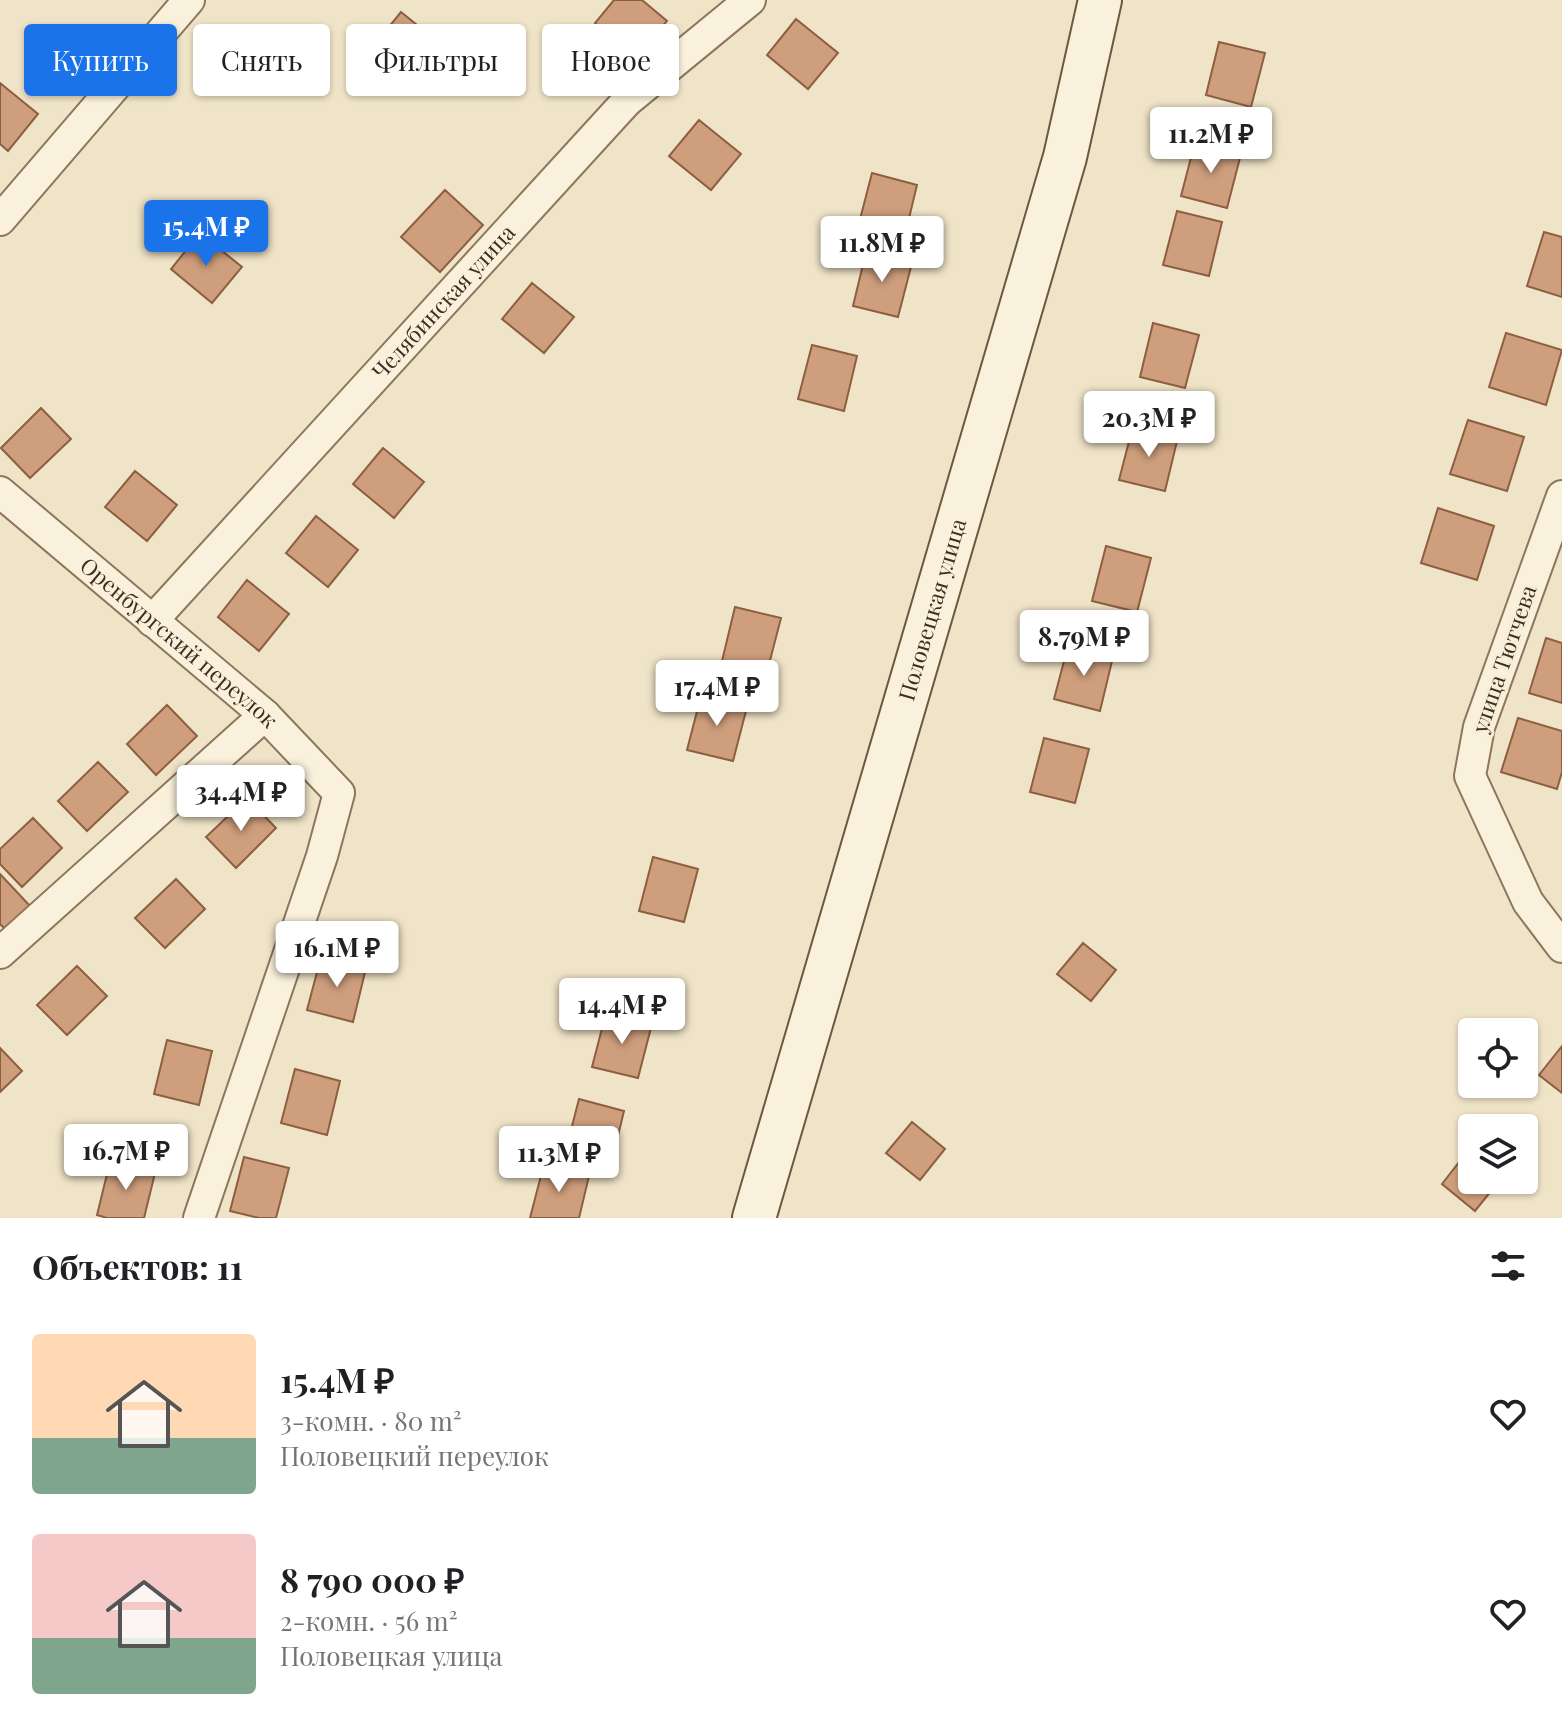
<!DOCTYPE html>
<html lang="ru">
<meta charset="utf-8">
<style>
body{margin:0;font-family:"Playfair Display",serif;background:#f6f6f6;color:#202124;height:100vh;display:flex;flex-direction:column;font-size:30px;white-space:nowrap}
*{box-sizing:border-box;margin:0}
p{font-size:26px;color:#757577}
.icon{flex:none;width:44px;height:44px;fill:none;stroke:currentColor;stroke-width:2;stroke-linecap:round;stroke-linejoin:round}
.map{position:relative;height:1218px;overflow:hidden}
.drawer{display:flex;flex-direction:column;background:#fff;flex:1}
.drawer>*{flex:none}
.guide{position:absolute;left:24px;top:24px;width:800px;height:72px;display:flex;gap:16px}
.buttons{position:absolute;left:1458px;top:1018px;display:grid;gap:16px}
.buttons a{display:grid;place-items:center;width:80px;height:80px;border-radius:8px;background:#fff;box-shadow:0 2px 6px #0004;font-size:40px}
.price{position:absolute;translate:-50% -68px;padding:0 18px;border-radius:8px;background:#fff;color:#222;font-size:26px;line-height:52px;filter:drop-shadow(0 2px 4px #0008)}
.price::after{content:'';position:absolute;left:50%;top:48px;width:24px;height:18px;margin-left:-12px;background:inherit;clip-path:polygon(0 0,100% 0,50% 100%)}
.price.active{background:#1a73e8;color:#fff}
ul{padding:0;list-style:none}
li{display:flex;align-items:center;gap:24px;height:200px;padding:0 32px}
li span{display:grid;place-items:center;flex:none;width:224px;height:160px;border-radius:8px;color:#555}
li>.icon{margin-inline-start:auto}
span .icon{width:96px;height:96px;fill:#fffc;stroke-width:1}
li b{font-size:34px}
h2{display:flex;justify-content:space-between;align-items:center;height:96px;padding:0 32px;font-size:34px}
.tag{padding:0 28px;border-radius:8px;background:#fff;box-shadow:0 2px 6px #0004;font-size:28px;line-height:72px}
.tag.active{background:#1a73e8;color:#fff}
.map>svg:first-child{display:block}
.building{fill:#cf9f7d;stroke:#8d5f41;stroke-width:2}
.lines{fill:none;stroke-linecap:round;stroke-linejoin:round}
.street-casing{stroke:#8d765c;stroke-width:34}
.secondary-casing{stroke:#6f573f;stroke-width:46}
.street{stroke:#faf1dc;stroke-width:30}
.secondary{stroke:#faf1dc;stroke-width:42}
.labels{text-anchor:middle;stroke-width:6;stroke-linejoin:round;paint-order:stroke}
.street-label{font-size:22px;fill:#3d2e20;stroke:#f7eed8}
</style>
<div class="map">
<svg width="1562" height="1218" viewBox="0 0 1562 1218">
<rect width="100%" height="100%" fill="#f0e4c8"/>
<path class="building" d="M614 0H642L667 21 637 57 595 23Z
M401 12 443 46 413 82 371 49Z
M796 19 838 53 808 89 767 55Z
M1219 42 1265 53 1251 107 1206 95Z
M0 83 38 114 8 151 0 144Z
M699 120 741 154 711 190 669 156Z
M1195 142 1241 154 1227 208 1181 196Z
M872 173 917 185 904 239 858 227Z
M445 190 483 225 440 272 401 237Z
M1177 211 1222 222 1209 276 1163 265Z
M1544 232 1562 237V297L1527 286Z
M200 233 242 267 212 303 171 269Z
M866 252 912 263 898 317 853 306Z
M532 283 574 317 544 353 502 319Z
M1153 323 1199 335 1185 388 1140 377Z
M1506 333 1562 350 1546 405 1489 387Z
M812 345 857 356 844 411 798 399Z
M41 408 71 439 30 478 1 448Z
M1468 420 1524 437 1507 491 1450 474Z
M1133 426 1178 437 1165 491 1119 480Z
M383 448 424 482 394 518 353 484Z
M135 471 177 505 147 541 105 507Z
M1438 508 1494 526 1477 580 1421 563Z
M316 516 358 550 328 587 286 553Z
M1106 546 1151 558 1137 612 1092 601Z
M247 580 289 614 259 651 218 617Z
M735 607 781 618 767 672 722 661Z
M1546 638 1562 643V703L1529 693Z
M1068 646 1113 657 1100 711 1054 699Z
M701 696 747 707 733 761 687 750Z
M167 705 197 736 156 775 127 744Z
M1518 718 1562 731V772L1557 789 1501 772Z
M1044 738 1089 749 1075 803 1030 792Z
M98 762 128 792 87 831 58 801Z
M247 798 276 828 236 868 206 837Z
M33 818 62 848 22 887 0 864V849Z
M653 857 698 869 684 922 639 911Z
M0 874 30 906 5 929 0 924Z
M176 879 205 909 165 948 135 918Z
M1083 943 1116 970 1091 1001 1057 974Z
M321 957 366 968 353 1022 307 1010Z
M77 966 107 996 67 1035 37 1005Z
M606 1013 652 1024 638 1078 592 1067Z
M167 1040 212 1051 199 1105 154 1094Z
M1562 1046V1093L1539 1075Z
M0 1048 22 1071 0 1092Z
M295 1069 340 1081 327 1135 281 1123Z
M579 1099 624 1111 611 1165 565 1153Z
M912 1122 945 1149 920 1180 886 1153Z
M1467 1152 1472 1156V1180H1500L1475 1211 1442 1184Z
M244 1157 289 1168 276 1218H259L230 1211Z
M110 1162 155 1173 144 1218H107L97 1215Z
M544 1164 589 1176 579 1218H530Z"/>
<g class="lines">
<g class="street-casing">
<g id="street">
<path d="M0 220 189 0"/>
<path id="s1" d="M0 492 265 715 339 793 322 856 199 1218"/>
<path d="M1562 496 1479 727 1470 776 1528 902 1562 947"/>
<path id="s2" d="M152 621 627 101 750 0"/>
<path d="M0 953 265 715"/>
</g>
</g>
<g class="secondary-casing">
<g id="secondary">
<path id="s3" d="M754 1218 1065 157 1100 0"/>
</g>
</g>
<use href="#street" class="street"/>
<use href="#secondary" class="secondary"/>
</g>
<g class="labels">
<g class="street-label">
<text dy="8" stroke="none"><textPath href="#s2" startOffset="432">Челябинская улица</textPath></text>
<text dy="8" stroke="none"><textPath href="#s3" startOffset="634">Половецкая улица</textPath></text>
<text dy="8" stroke="none"><textPath href="#s1" startOffset="234">Оренбургский переулок</textPath></text>
<text transform="translate(1504 659) rotate(-71)" y="8">улица Тютчева</text>
</g>
</g>
</svg>
<div class="buttons">
<a><svg class="icon" aria-label="locate" viewBox="0 0 24 24"><circle cx="12" cy="12" r="6"/><path d="M12 2v4M12 18v4M2 12h4M18 12h4"/></svg></a>
<a><svg class="icon" aria-label="layers" viewBox="0 0 24 24"><path d="M12 4l9 5-9 5-9-5zM3 14l9 5 9-5"/></svg></a>
</div>
<b class="price" style="left:1211px;top:175px">11.2M ₽</b>
<b class="price active" style="left:206px;top:268px">15.4M ₽</b>
<b class="price" style="left:882px;top:284px">11.8M ₽</b>
<b class="price" style="left:1149px;top:459px">20.3M ₽</b>
<b class="price" style="left:1084px;top:678px">8.79M ₽</b>
<b class="price" style="left:717px;top:728px">17.4M ₽</b>
<b class="price" style="left:241px;top:833px">34.4M ₽</b>
<b class="price" style="left:337px;top:989px">16.1M ₽</b>
<b class="price" style="left:622px;top:1046px">14.4M ₽</b>
<b class="price" style="left:126px;top:1192px">16.7M ₽</b>
<b class="price" style="left:559px;top:1194px">11.3M ₽</b>
<div class="guide">
<a class="tag active">Купить</a>
<a class="tag">Снять</a>
<a class="tag">Фильтры</a>
<a class="tag">Новое</a>
</div>
</div>
<section class="drawer">
<h2>Объектов: 11<svg class="icon" aria-label="filters" viewBox="0 0 24 24"><path d="M4 7h16M4 17h16"/><circle cx="9" cy="7" r="2"/><circle cx="15" cy="17" r="2"/></svg></h2>
<ul>
<li><span style="background:linear-gradient(#ffd9b3 65%,#7fa58c 0)"><svg class="icon" aria-label="home" viewBox="0 0 24 24"><path d="M3 11l9-7 9 7M6 9v11h12V9"/></svg></span><div><b>15.4M ₽</b><p>3-комн. · 80 m²</p><p>Половецкий переулок</p></div><svg class="icon" aria-label="heart" viewBox="0 0 24 24"><path d="M12 20l-8-8c-3-5 5-10 8-4 3-6 11-1 8 4z"/></svg></li>
<li><span style="background:linear-gradient(#f6c9c9 65%,#7fa58c 0)"><svg class="icon" aria-label="home" viewBox="0 0 24 24"><path d="M3 11l9-7 9 7M6 9v11h12V9"/></svg></span><div><b>8 790 000 ₽</b><p>2-комн. · 56 m²</p><p>Половецкая улица</p></div><svg class="icon" aria-label="heart" viewBox="0 0 24 24"><path d="M12 20l-8-8c-3-5 5-10 8-4 3-6 11-1 8 4z"/></svg></li>
</ul>
</section>
